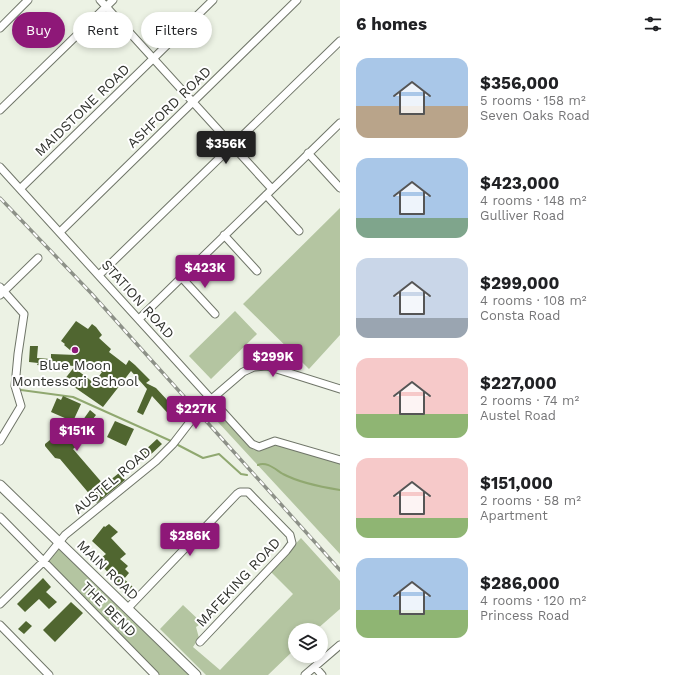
<!DOCTYPE html>
<meta charset="utf-8">
<style>
body{margin:0;font-family:"Work Sans",sans-serif;background:#f2f2f2;color:#202124;height:100vh;display:flex;flex-direction:column;font-size:15px;white-space:nowrap}
*{box-sizing:border-box;margin:0}
p{font-size:13px;color:#757577}
.icon{flex:none;width:22px;height:22px;fill:none;stroke:currentColor;stroke-width:2;stroke-linecap:round;stroke-linejoin:round}
.map{position:relative;flex:1;overflow:hidden}
.side{display:flex;flex-direction:column;background:#fff;width:340px}
.side>*{flex:none}
.guide{position:absolute;left:12px;top:12px;width:268px;height:36px;display:flex;gap:8px}
.controls{position:absolute;left:288px;top:623px;display:grid;gap:8px}
.controls a{display:grid;place-items:center;width:40px;height:40px;border-radius:50%;background:#fff;box-shadow:0 2px 6px #0003;font-size:20px}
.price{position:absolute;translate:-50% -34px;padding:0 9px;border-radius:4px;background:#8e1878;color:#fff;font-size:13px;line-height:26px;filter:drop-shadow(0 1px 2px #0008)}
.price::after{content:'';position:absolute;left:50%;top:24px;width:12px;height:9px;margin-left:-6px;background:inherit;clip-path:polygon(0 0,100% 0,50% 100%)}
.price.on{background:#222;color:#fff}
ul{padding:0;list-style:none}
li{display:flex;align-items:center;gap:12px;height:100px;padding:0 16px}
li span{display:grid;place-items:center;flex:none;width:112px;height:80px;border-radius:12px;color:#555}
li>.icon{margin-inline-start:auto}
span .icon{width:48px;height:48px;fill:#fffc;stroke-width:1}
li b{font-size:17px}
h2{display:flex;justify-content:space-between;align-items:center;height:48px;padding:0 16px;font-size:17px}
.pill{padding:0 14px;border-radius:18px;background:#fff;box-shadow:0 2px 6px #0003;font-size:14px;line-height:36px}
.pill.on{background:#8e1878;color:#fff}
main{display:flex;flex:1;min-height:0}
.map>svg:first-child{display:block}
.green{fill:#b4c5a1}
.lines{fill:none;stroke-linecap:round;stroke-linejoin:round}
.stream{stroke:#90a870;stroke-width:2}
.building{fill:#506630;fill-rule:evenodd}
.minor-casing{stroke:#6f7568;stroke-width:9}
.major-casing{stroke:#6f7568;stroke-width:11}
.minor{stroke:#fff;stroke-width:7}
.major{stroke:#fff;stroke-width:9}
.rail-casing{stroke:#8d9188;stroke-width:3.5}
.rail{stroke:#fff;stroke-width:2;stroke-dasharray:6;stroke-linecap:butt}
.poi-dot{fill:#8e1878;stroke:#fff;stroke-width:1.5}
.labels{text-anchor:middle;stroke-width:4;stroke-linejoin:round;paint-order:stroke}
.street-label{font-size:14px;fill:#30322d;stroke:#fff}
.poi-label{font-size:14px;fill:#30322d;stroke:#fff}
</style>
<main>
<div class="map">
<svg width="340" height="675" viewBox="0 0 340 675">
<rect width="100%" height="100%" fill="#ecf2e4"/>
<path class="green" d="M340 208V335L309 369 243 304Z
M235 311 257 334 211 379 189 356Z
M208 404H211L254 450C264 451 267 445 276 444L340 464V554L205 408Z
M301 538 340 581V609L316 630H295V649L268 675H206L160 629 183 605 202 623 196 627 199 638 193 647 220 670 293 594 270 571Z
M59 542 195 675H155L44 562Z"/>
<g class="lines">
<path class="stream" d="M21 390 73 397 171 441
M178 445 203 458 219 454 241 474 247 475
M258 465C267 461 276 470 283 474 300 483 321 487 340 490"/>
</g>
<path class="building" d="M76 321 88 329 92 324 96 327 102 335 99 338 111 349 109 352 126 365 129 360 135 365 150 380 146 383 156 388 182 416 176 421 174 420 152 396 143 415 137 412 147 389 131 371 103 407 64 380 75 366 57 365 56 367 37 365 38 363 29 362 30 346H38L37 358 51 359V354L76 355 64 345 65 344 61 341ZM84 361 102 372 94 383 77 370Z
M63 396 81 404 63 443 65 444 75 430 82 434 86 439 73 449 104 485 119 473 125 480 97 503 60 459 55 458 45 446V444L55 436 52 432 67 419 51 412 57 398 61 400Z
M90 410 96 415 86 428 80 424Z
M115 421 134 429 126 446 107 437Z
M157 439 162 444 148 457 143 452Z
M109 524 118 532 111 538 126 554 120 559 128 566 125 569 129 573 124 579 134 588 128 594 103 567 106 564 101 558 106 554 92 541 104 526 105 527Z
M43 578 51 587 46 592 57 602 49 609 39 599 25 612 17 604Z
M71 602 83 613 55 642 43 630Z
M26 621 32 626 24 634 18 629Z"/>
<g class="lines">
<g class="minor-casing">
<path id="minor" d="M100 0 272 189
M0 28 28 0
M0 110 113 0
M308 153 340 188
M0 167 252 444 259 447 275 441 340 460
M20 189 213 0
M266 195 299 231
M60 232 297 0
M224 235 257 271
M99 275 340 41
M181 277 215 314
M0 287 24 314 18 354 15 386 21 406 0 441
M0 295 38 258
M139 319 340 123
M0 517 155 675
M0 604 43 562 65 535 156 461 173 444 200 409 243 372 254 367 267 366 340 389
M128 608 237 494 240 492H248L290 535 292 543 286 551 200 642
M0 625 49 675
M315 667 322 675
M305 675 340 645"/>
</g>
<g class="major-casing">
<path id="major" d="M0 485 196 675"/>
</g>
<use href="#minor" class="minor"/>
<use href="#major" class="major"/>
<g class="rail-casing">
<path id="rail" d="M0 198 91 293 340 570"/>
</g>
<use href="#rail" class="rail"/>
</g>
<circle class="poi-dot" cx="75" cy="350" r="4"/>
<g class="labels">
<g class="street-label">
<text transform="translate(169 107) rotate(-44)" y="5">ASHFORD ROAD</text>
<text transform="translate(82 110) rotate(-44)" y="5">MAIDSTONE ROAD</text>
<text transform="translate(138 299) rotate(48)" y="5">STATION ROAD</text>
<text transform="translate(112 480) rotate(-40)" y="5">AUSTEL ROAD</text>
<text transform="translate(108 570) rotate(44)" y="5">MAIN ROAD</text>
<text transform="translate(238 582) rotate(-47)" y="5">MAFEKING ROAD</text>
<text transform="translate(109 609) rotate(45)" y="5">THE BEND</text>
</g>
<g class="poi-label">
<text x="75" y="370">Blue Moon<tspan x="75" dy="16">Montessori School</tspan></text>
</g>
</g>
</svg>
<div class="controls">
<a><svg class="icon" aria-label="layers" viewBox="0 0 24 24"><path d="M12 4l9 5-9 5-9-5zM3 14l9 5 9-5"/></svg></a>
</div>
<b class="price on" style="left:226px;top:165px">$356K</b>
<b class="price" style="left:205px;top:289px">$423K</b>
<b class="price" style="left:273px;top:378px">$299K</b>
<b class="price" style="left:196px;top:430px">$227K</b>
<b class="price" style="left:77px;top:452px">$151K</b>
<b class="price" style="left:190px;top:557px">$286K</b>
<div class="guide">
<a class="pill on">Buy</a>
<a class="pill">Rent</a>
<a class="pill">Filters</a>
</div>
</div>
<section class="side">
<h2>6 homes<svg class="icon" aria-label="filters" viewBox="0 0 24 24"><path d="M4 7h16M4 17h16"/><circle cx="9" cy="7" r="2"/><circle cx="15" cy="17" r="2"/></svg></h2>
<ul>
<li><span style="background:linear-gradient(#a9c7e8 60%,#b9a48a 0)"><svg class="icon" aria-label="home" viewBox="0 0 24 24"><path d="M3 11l9-7 9 7M6 9v11h12V9"/></svg></span><div><b>$356,000</b><p>5 rooms · 158 m²</p><p>Seven Oaks Road</p></div></li>
<li><span style="background:linear-gradient(#a9c7e8 75%,#7fa58c 0)"><svg class="icon" aria-label="home" viewBox="0 0 24 24"><path d="M3 11l9-7 9 7M6 9v11h12V9"/></svg></span><div><b>$423,000</b><p>4 rooms · 148 m²</p><p>Gulliver Road</p></div></li>
<li><span style="background:linear-gradient(#c9d6e8 75%,#9aa5b1 0)"><svg class="icon" aria-label="home" viewBox="0 0 24 24"><path d="M3 11l9-7 9 7M6 9v11h12V9"/></svg></span><div><b>$299,000</b><p>4 rooms · 108 m²</p><p>Consta Road</p></div></li>
<li><span style="background:linear-gradient(#f6c9c9 70%,#8fb573 0)"><svg class="icon" aria-label="home" viewBox="0 0 24 24"><path d="M3 11l9-7 9 7M6 9v11h12V9"/></svg></span><div><b>$227,000</b><p>2 rooms · 74 m²</p><p>Austel Road</p></div></li>
<li><span style="background:linear-gradient(#f6c9c9 75%,#8fb573 0)"><svg class="icon" aria-label="home" viewBox="0 0 24 24"><path d="M3 11l9-7 9 7M6 9v11h12V9"/></svg></span><div><b>$151,000</b><p>2 rooms · 58 m²</p><p>Apartment</p></div></li>
<li><span style="background:linear-gradient(#a9c7e8 65%,#8fb573 0)"><svg class="icon" aria-label="home" viewBox="0 0 24 24"><path d="M3 11l9-7 9 7M6 9v11h12V9"/></svg></span><div><b>$286,000</b><p>4 rooms · 120 m²</p><p>Princess Road</p></div></li>
</ul>
</section>
</main>
